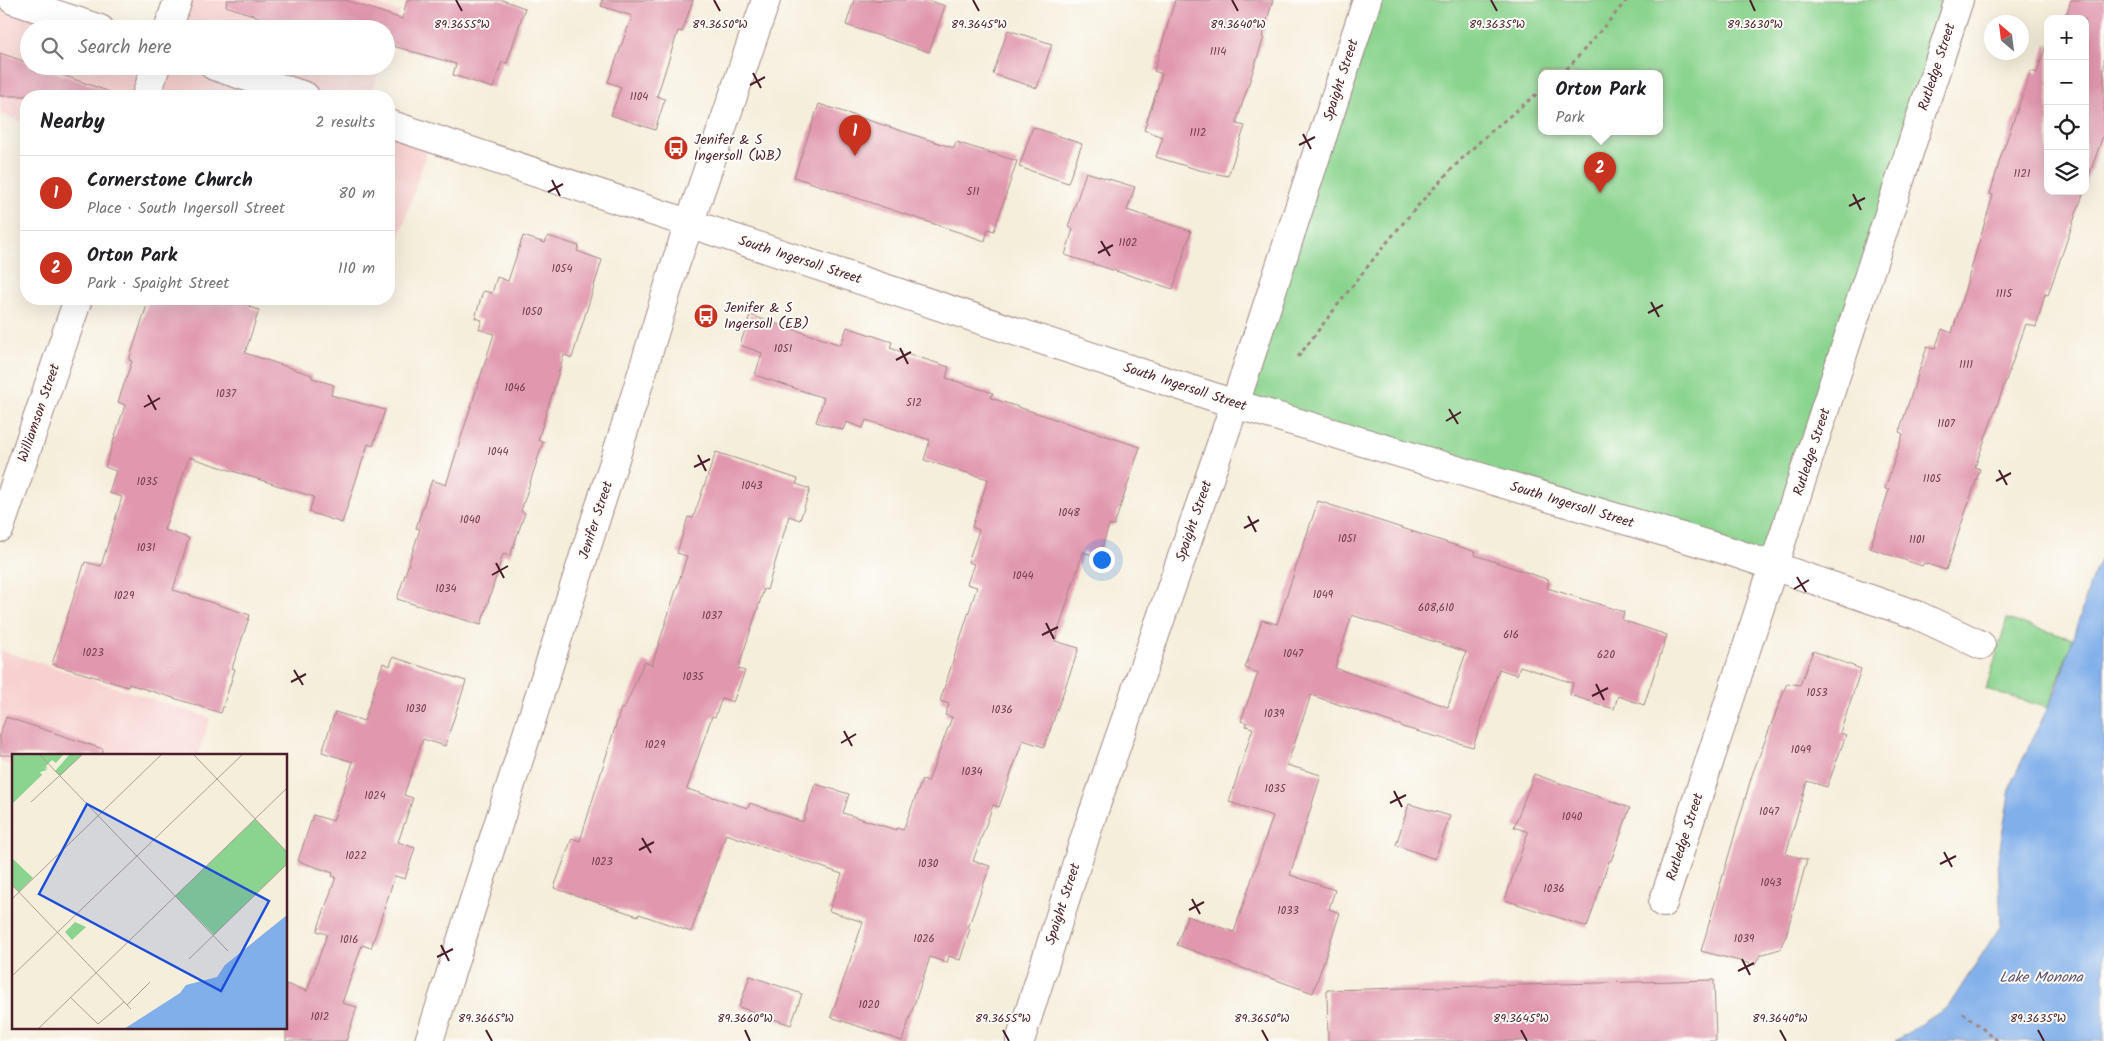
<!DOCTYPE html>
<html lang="en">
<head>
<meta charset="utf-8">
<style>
	:root { --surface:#fff; --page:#f6f6f6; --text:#202124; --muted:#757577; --line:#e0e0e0; --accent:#c8321e }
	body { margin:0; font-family:Kalam,sans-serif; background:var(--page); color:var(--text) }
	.controls { position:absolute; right:15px; top:15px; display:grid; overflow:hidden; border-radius:10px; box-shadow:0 5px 20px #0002 }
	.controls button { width:45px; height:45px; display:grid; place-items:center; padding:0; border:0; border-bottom:1px solid var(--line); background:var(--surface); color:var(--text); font:25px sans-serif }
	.compass { position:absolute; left:1984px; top:15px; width:45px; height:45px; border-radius:50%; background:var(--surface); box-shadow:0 5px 20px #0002; rotate:332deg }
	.you { position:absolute; left:1101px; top:559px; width:18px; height:18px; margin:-12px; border:4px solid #fff; border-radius:50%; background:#1a73e8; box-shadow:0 0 0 8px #1a73e833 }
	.badge { display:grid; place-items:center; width:32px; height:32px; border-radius:50%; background:var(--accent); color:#fff; font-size:16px; font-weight:700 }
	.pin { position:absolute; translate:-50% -41px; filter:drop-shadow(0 1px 2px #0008) }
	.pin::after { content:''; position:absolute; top:26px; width:18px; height:15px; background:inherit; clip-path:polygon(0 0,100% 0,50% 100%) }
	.popup { position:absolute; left:1538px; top:70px; width:125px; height:65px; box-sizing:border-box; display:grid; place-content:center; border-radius:10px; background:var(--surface); filter:drop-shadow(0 1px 4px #0005); font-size:16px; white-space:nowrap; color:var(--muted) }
	.popup b { font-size:19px; color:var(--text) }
	.popup::after { content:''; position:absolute; left:50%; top:100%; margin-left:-10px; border:10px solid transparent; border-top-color:var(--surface) }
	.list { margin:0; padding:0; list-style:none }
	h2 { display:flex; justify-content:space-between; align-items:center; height:65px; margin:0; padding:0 20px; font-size:21px }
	h2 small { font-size:16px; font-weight:400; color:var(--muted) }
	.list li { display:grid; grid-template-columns:32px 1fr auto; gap:15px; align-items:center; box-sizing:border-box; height:75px; padding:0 20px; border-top:1px solid var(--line) }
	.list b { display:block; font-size:19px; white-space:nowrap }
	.list p { margin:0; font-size:16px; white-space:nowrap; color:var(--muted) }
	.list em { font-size:16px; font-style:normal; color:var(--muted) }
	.icon { flex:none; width:28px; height:28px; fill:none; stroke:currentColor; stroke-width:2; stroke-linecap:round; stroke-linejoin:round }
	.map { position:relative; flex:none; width:2104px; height:1041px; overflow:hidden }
	.search { position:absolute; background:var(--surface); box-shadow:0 5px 20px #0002; left:20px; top:20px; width:375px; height:55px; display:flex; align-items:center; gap:12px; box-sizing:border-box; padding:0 18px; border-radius:28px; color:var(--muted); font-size:19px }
	.panel { position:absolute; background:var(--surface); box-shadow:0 5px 20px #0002; left:20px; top:90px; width:375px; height:215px; border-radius:20px }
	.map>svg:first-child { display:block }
	.built { fill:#f7d0cf }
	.green { fill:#8bd48f; stroke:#6a7a5d; fill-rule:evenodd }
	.water { fill:#80afea; stroke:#65678a }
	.building { fill:#e198af; fill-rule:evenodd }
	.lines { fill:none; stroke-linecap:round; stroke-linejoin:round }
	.street-casing { stroke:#a08683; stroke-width:30 }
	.secondary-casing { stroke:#a08683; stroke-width:30 }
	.path { stroke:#a08683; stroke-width:3; stroke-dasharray:4 4; stroke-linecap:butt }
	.street { stroke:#fff; stroke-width:28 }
	.secondary { stroke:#fff; stroke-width:28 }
	.ticks { fill:none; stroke:#4a1f2b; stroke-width:2 }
	.labels { text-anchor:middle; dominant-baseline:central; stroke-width:4; stroke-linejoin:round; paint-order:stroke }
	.number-label { font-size:11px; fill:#703d4c }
	.street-label { font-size:14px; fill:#4a1f2b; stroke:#fdfcf7 }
	.poi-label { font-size:14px; fill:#4a1f2b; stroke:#fdfcf7; text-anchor:start }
	.water-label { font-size:15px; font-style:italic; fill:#5d516e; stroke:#fdfcf7 }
	.inset-road { fill:none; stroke:#b19b95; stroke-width:1 }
	.view { fill:#1d4ed8; fill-opacity:0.15; stroke:#1d4ed8; stroke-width:2.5 }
	.inset-edge { fill:none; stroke:#4a1f2b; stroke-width:2.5 }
	.ticks-label { font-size:12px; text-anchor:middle; fill:#4a1f2b; stroke:#fdfcf7; stroke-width:4; stroke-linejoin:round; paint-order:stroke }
</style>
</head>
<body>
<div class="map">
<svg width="2104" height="1041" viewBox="0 0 2104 1041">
	<rect width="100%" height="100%" fill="#fdfcf7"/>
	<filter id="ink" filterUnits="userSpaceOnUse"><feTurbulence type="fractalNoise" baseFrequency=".02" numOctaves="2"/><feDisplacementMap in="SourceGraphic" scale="10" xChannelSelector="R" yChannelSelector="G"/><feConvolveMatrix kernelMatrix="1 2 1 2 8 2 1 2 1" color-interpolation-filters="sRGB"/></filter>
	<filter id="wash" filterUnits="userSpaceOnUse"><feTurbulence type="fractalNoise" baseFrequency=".0096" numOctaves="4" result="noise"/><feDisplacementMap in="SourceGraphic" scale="20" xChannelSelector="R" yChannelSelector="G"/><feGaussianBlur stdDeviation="1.12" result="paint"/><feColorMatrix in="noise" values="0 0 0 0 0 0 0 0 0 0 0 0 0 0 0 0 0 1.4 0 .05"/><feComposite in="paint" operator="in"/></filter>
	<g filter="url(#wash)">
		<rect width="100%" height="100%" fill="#f5eedb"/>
		<g class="built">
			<path d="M0,0L100,29H29V66H381L370,96H26V123L0,114Z"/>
			<path d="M178,0H364L400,12L386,50V29H168Z"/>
			<path d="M389,124L431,138L389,271Z"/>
			<path d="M0,650L210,718L198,755H14V766L0,762Z"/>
		</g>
		<g class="green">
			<path d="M1367,0H1959L1774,567L1235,404ZM1541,74H1659V132H1541Z"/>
			<path d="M2007,619L2073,639L2048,708L1986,689Z"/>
		</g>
		<path class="water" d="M2104,551V1041H1895L1948,1007L2001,925L1998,859L2011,783L2056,691L2092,578Z"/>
		<g id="blocks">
			<g class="building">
				<path d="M227,0H345L402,19L407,0H502L525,8L507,63L502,62L493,88L453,75L456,64L386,44V29H295L226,6Z"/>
				<path d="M602,0H693L682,32L678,31L657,96L665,99L655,130L611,115L621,87L608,82L632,16L601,6Z"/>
				<path d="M854,0H927L945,6L929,52L846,25Z"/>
				<path d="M1175,0H1273L1262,37H1264L1237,120V124L1245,126L1228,176L1199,170L1156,157L1163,137L1144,130L1162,74L1154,71Z"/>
				<path d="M2071,0H2104V133L2085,187V19H2065Z"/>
				<path d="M1008,30L1052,44L1037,88L993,74Z"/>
				<path d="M2046,45H2048V191H2084L2048,295L2045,294L2036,327L2026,324L1975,467L1980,469L1946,570L1924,563L1922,566L1870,548L1889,490L1885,489L1903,434L1899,432L1927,347L1935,349L1942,329L1952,333L1993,195L1990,194L2001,156L2031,71L2037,73Z"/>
				<path d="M0,53L29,63V66H37L110,92L109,96H0Z"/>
				<path d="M819,104L954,148L956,142L1017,161L994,231L988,229L985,241L794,177Z"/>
				<path d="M1033,127L1082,144L1068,183L1019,167Z"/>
				<path d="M1086,172L1135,187L1127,210L1191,231L1173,289L1065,255L1073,229L1068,227Z"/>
				<path d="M523,236L545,243L548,236L579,246L577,251L602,260L572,358L564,355L538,440L543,442L521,511L525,513L510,556L503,554L481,625L397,599L420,529L416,528L432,480L446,485L494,334L479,329L482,320L475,318L483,291L492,293L497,277L508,281Z"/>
				<path d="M149,299H252L249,307L259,310L245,353L312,375V378L334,385L331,395L385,410L373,446L368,444L342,523L309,512L314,497L189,457L164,530L189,538L173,590L250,615L232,668L235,669L221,713L129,684L128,687L52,664L85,562L101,566L122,497L109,493L116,471L105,467L125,405L118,402L132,361L129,360Z"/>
				<path d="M750,315L841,345L847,327L892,342L890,348L949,367L946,378L993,393L991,398L1140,447L1114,526L1109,525L1099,557L1083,552L1055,641L1079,648L1044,747L1023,740L999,807L993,805L973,861L990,866L968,928L970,929L960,960L949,956L947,963L930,957L902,1041L831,1017L863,922L829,911L842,874L726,834L691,932L639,914L638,916L554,888L572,838L580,841L621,708L624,709L644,662L652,665L687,556L677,553L688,517L693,518L716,452L798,479L796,484L810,489L800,520L789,516L767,590L764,589L738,669L745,671L733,702L722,698L715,717L712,716L687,789L748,808L750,803L803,822L815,784L849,794L843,813L896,830L897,828L903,830L922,780L928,782L952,717L945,715L949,704L940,701L977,587L967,584L974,564L968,562L979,530L972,527L988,479L924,460L930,440L866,420L863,428L846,422L843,430L816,422L824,398L755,375L762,353L740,345Z"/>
				<path d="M1318,501L1476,552L1475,555L1549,580L1547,588L1624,612L1622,620L1667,635L1644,705L1618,696L1614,709L1570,695L1573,683L1520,666L1517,675L1499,669L1473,747L1402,727V726L1311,695L1287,765L1321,775L1290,875L1335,890L1329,909L1340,913L1313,993L1177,945L1187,916L1234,932L1273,816L1229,802L1253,728L1246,726L1247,723L1241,721L1258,673L1245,668L1262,620L1277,624ZM1352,615L1466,652L1448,707L1335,668Z"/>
				<path d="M1813,651L1861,669L1840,733L1846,735L1827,787L1807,781L1786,854L1807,860L1786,935L1780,949L1760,955L1755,965L1701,951L1752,775L1787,683L1800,685Z"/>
				<path d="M393,657L466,681L445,746L423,739L404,795L413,798L398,842L415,848L405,879L395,876L371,948L362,945L342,1003L357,1007L346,1041H286V984L307,991L327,934L317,931L336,877L332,876L333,873L298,861L313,815L333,821L353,762L322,752L335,712L364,721L383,663L390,666Z"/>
				<path d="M6,717L103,749L102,755H0V734Z"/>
				<path d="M1534,774L1630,808L1611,861H1609L1587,927L1505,900L1528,832L1514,827Z"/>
				<path d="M1409,804L1450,816L1435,859L1396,845Z"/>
				<path d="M750,976L802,994L791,1025L739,1007Z"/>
				<path d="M1714,980L1716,1041H1328L1327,990Z"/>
			</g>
		</g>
	</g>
	<g filter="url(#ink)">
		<use href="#blocks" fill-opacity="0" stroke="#a08683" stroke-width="1"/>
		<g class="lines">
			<defs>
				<g id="street">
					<path d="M13,0L100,29"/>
					<path d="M214,66L305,96"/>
					<path d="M389,124L1235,404L1732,552L1917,615L1981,645"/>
					<path d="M1663,903L1959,0"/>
					<path d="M429,1041L635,396L674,268L766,0"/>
					<path d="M1020,1041L1089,825L1235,404L1367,0"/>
				</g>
				<g id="secondary">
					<path d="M168,29L178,0"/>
					<path d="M146,96L156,66"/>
					<path d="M0,528L78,299"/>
				</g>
			</defs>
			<use href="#street" class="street-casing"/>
			<use href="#secondary" class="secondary-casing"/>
			<g class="path">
				<path d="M1560,74L1570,66L1627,0"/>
				<path d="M1298,357C1353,285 1408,210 1474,147C1495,127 1519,109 1541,90"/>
				<path d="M1963,1013L1998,1041"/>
			</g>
			<use href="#street" class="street"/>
			<use href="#secondary" class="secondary"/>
		</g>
	</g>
	<path class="ticks" d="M456,0L462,11M714,0L720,11M973,0L979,11M1232,0L1238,11M1491,0L1497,11M1750,0L1755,11M753,73L761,88M750,85L765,77M1303,134L1311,149M1299,145L1315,137M552,180L560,196M548,192L563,184M1853,194L1861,210M1849,206L1865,198M1101,241L1110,256M1098,253L1113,245M1651,302L1659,317M1648,313L1663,305M900,348L908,364M896,360L911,352M148,395L156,410M144,407L160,398M1449,409L1458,424M1446,421L1461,412M698,455L706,471M694,467L710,459M1999,470L2007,485M1996,481L2011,473M1248,516L1256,532M1244,528L1259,520M496,563L504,578M492,575L508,566M1797,577L1806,592M1794,589L1809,580M1046,623L1054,639M1042,635L1058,627M294,670L303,685M291,682L306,674M1596,684L1604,700M1592,696L1608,688M844,731L852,746M841,743L856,734M1394,791L1402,807M1390,803L1406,795M642,838L651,853M639,850L654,842M1944,852L1952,867M1940,864L1956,856M1192,899L1200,914M1189,910L1204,902M441,945L449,961M437,957L453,949M1742,959L1750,975M1738,971L1754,963M486,1030L492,1041M745,1030L750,1041M1003,1030L1009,1041M1262,1030L1268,1041M1521,1030L1527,1041M1780,1030L1786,1041M2038,1030L2044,1041"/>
	<defs>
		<symbol id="bus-disc" viewBox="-11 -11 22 22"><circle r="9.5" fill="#c8321e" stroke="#fdfcf7"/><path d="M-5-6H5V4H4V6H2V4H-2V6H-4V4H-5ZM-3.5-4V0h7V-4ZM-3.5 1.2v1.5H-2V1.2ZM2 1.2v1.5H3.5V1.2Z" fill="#fff"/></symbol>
	</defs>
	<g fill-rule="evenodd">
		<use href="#bus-disc" x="662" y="134" width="28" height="28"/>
		<use href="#bus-disc" x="692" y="302" width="28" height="28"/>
	</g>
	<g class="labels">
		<g class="number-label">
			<text x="1218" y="52">1114</text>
			<text x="639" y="97">1104</text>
			<text x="1198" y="133">1112</text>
			<text x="2022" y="174">1121</text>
			<text x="973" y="192">511</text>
			<text x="1128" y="243">1102</text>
			<text x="562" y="269">1054</text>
			<text x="2004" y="294">1115</text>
			<text x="532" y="312">1050</text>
			<text x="783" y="349">1051</text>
			<text x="1966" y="365">1111</text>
			<text x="515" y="388">1046</text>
			<text x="226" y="394">1037</text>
			<text x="914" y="403">512</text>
			<text x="1946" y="424">1107</text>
			<text x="498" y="452">1044</text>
			<text x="1932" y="479">1105</text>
			<text x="147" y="482">1035</text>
			<text x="752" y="486">1043</text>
			<text x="1069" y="513">1048</text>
			<text x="470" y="520">1040</text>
			<text x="1347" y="539">1051</text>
			<text x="1917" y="540">1101</text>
			<text x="146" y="548">1031</text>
			<text x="1023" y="576">1044</text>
			<text x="446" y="589">1034</text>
			<text x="1323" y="595">1049</text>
			<text x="124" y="596">1029</text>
			<text x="1436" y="608">608,610</text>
			<text x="712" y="616">1037</text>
			<text x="1511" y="635">616</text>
			<text x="93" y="653">1023</text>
			<text x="1293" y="654">1047</text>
			<text x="1606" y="655">620</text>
			<text x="693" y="677">1035</text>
			<text x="1817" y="693">1053</text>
			<text x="416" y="709">1030</text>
			<text x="1002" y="710">1036</text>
			<text x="1274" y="714">1039</text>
			<text x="655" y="745">1029</text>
			<text x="1801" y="750">1049</text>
			<text x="972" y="772">1034</text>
			<text x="1275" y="789">1035</text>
			<text x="375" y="796">1024</text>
			<text x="1769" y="812">1047</text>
			<text x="1572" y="817">1040</text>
			<text x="356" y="856">1022</text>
			<text x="602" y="862">1023</text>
			<text x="928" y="864">1030</text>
			<text x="1771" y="883">1043</text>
			<text x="1554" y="889">1036</text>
			<text x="1288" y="911">1033</text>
			<text x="924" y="939">1026</text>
			<text x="1744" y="939">1039</text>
			<text x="349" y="940">1016</text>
			<text x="869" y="1005">1020</text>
			<text x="320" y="1017">1012</text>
		</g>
		<g class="street-label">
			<text transform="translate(1937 67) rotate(-72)">Rutledge Street</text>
			<text transform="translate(1341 80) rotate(-72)">Spaight Street</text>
			<text transform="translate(800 260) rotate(18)">South Ingersoll Street</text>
			<text transform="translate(1185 387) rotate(18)">South Ingersoll Street</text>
			<text transform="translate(39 413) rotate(-71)">Williamson Street</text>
			<text transform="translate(1812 452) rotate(-72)">Rutledge Street</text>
			<text transform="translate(1572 505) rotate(17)">South Ingersoll Street</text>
			<text transform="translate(596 520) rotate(-72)">Jenifer Street</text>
			<text transform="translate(1194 521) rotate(-71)">Spaight Street</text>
			<text transform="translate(1685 837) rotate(-72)">Rutledge Street</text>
			<text transform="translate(1063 904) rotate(-72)">Spaight Street</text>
		</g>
		<g class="poi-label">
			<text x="694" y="140">Jenifer &amp; S<tspan x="694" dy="16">Ingersoll (WB)</tspan></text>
			<text x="724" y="308">Jenifer &amp; S<tspan x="724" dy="16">Ingersoll (EB)</tspan></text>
		</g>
		<g class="water-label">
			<text x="2041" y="978">Lake Monona</text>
		</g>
	</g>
	<g transform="translate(12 754)">
		<rect width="275" height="275" fill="#f5eedb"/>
		<path d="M0,0H52L44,9L40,6L34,12L36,15L32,13L35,16L28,18L30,21L0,50ZM58,0H71L48,22L43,17ZM243,65L275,98V110L202,181L163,142ZM0,104L21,124L7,138L0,131ZM63,168L74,173L60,186L53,178Z" fill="#8bd48f"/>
		<path d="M275,161V275H112L168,239L174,231L205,223L213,211Z" fill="#80afea"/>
		<path class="inset-road" d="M27,0L216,197M181,0L275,98M19,48L71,0M0,131L119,255M0,145L150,0M177,205L275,110M0,222L231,0M58,243L86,270L112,248M115,251L138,228M26,275L275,34"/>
		<path class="view" d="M75,50L257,147L209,237L27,140Z"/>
		<rect width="275" height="275" class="inset-edge"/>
	</g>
	<g class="ticks-label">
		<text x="462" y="28">89.3655°W</text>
		<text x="720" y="28">89.3650°W</text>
		<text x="979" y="28">89.3645°W</text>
		<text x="1238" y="28">89.3640°W</text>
		<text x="1497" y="28">89.3635°W</text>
		<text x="1755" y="28">89.3630°W</text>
		<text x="486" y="1022">89.3665°W</text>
		<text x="745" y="1022">89.3660°W</text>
		<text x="1003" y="1022">89.3655°W</text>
		<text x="1262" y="1022">89.3650°W</text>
		<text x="1521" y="1022">89.3645°W</text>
		<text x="1780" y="1022">89.3640°W</text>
		<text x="2038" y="1022">89.3635°W</text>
	</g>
</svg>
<div class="controls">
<button>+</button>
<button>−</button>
<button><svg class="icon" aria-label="locate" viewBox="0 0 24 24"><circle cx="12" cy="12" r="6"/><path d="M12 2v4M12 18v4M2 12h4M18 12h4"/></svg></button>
<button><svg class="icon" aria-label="layers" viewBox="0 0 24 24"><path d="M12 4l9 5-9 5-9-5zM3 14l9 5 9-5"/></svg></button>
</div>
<svg class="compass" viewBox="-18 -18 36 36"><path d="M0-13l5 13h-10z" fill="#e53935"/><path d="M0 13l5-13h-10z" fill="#757577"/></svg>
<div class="you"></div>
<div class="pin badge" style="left:855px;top:156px">1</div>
<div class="pin badge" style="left:1600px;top:193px">2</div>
<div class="popup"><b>Orton Park</b>Park</div>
<div class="search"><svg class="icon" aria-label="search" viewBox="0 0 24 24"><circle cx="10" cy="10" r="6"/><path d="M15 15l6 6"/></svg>Search here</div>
<section class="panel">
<h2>Nearby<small>2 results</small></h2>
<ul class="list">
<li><span class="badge">1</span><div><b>Cornerstone Church</b><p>Place · South Ingersoll Street</p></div><em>80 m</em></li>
<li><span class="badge">2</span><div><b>Orton Park</b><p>Park · Spaight Street</p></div><em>110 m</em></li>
</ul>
</section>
</div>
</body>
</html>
